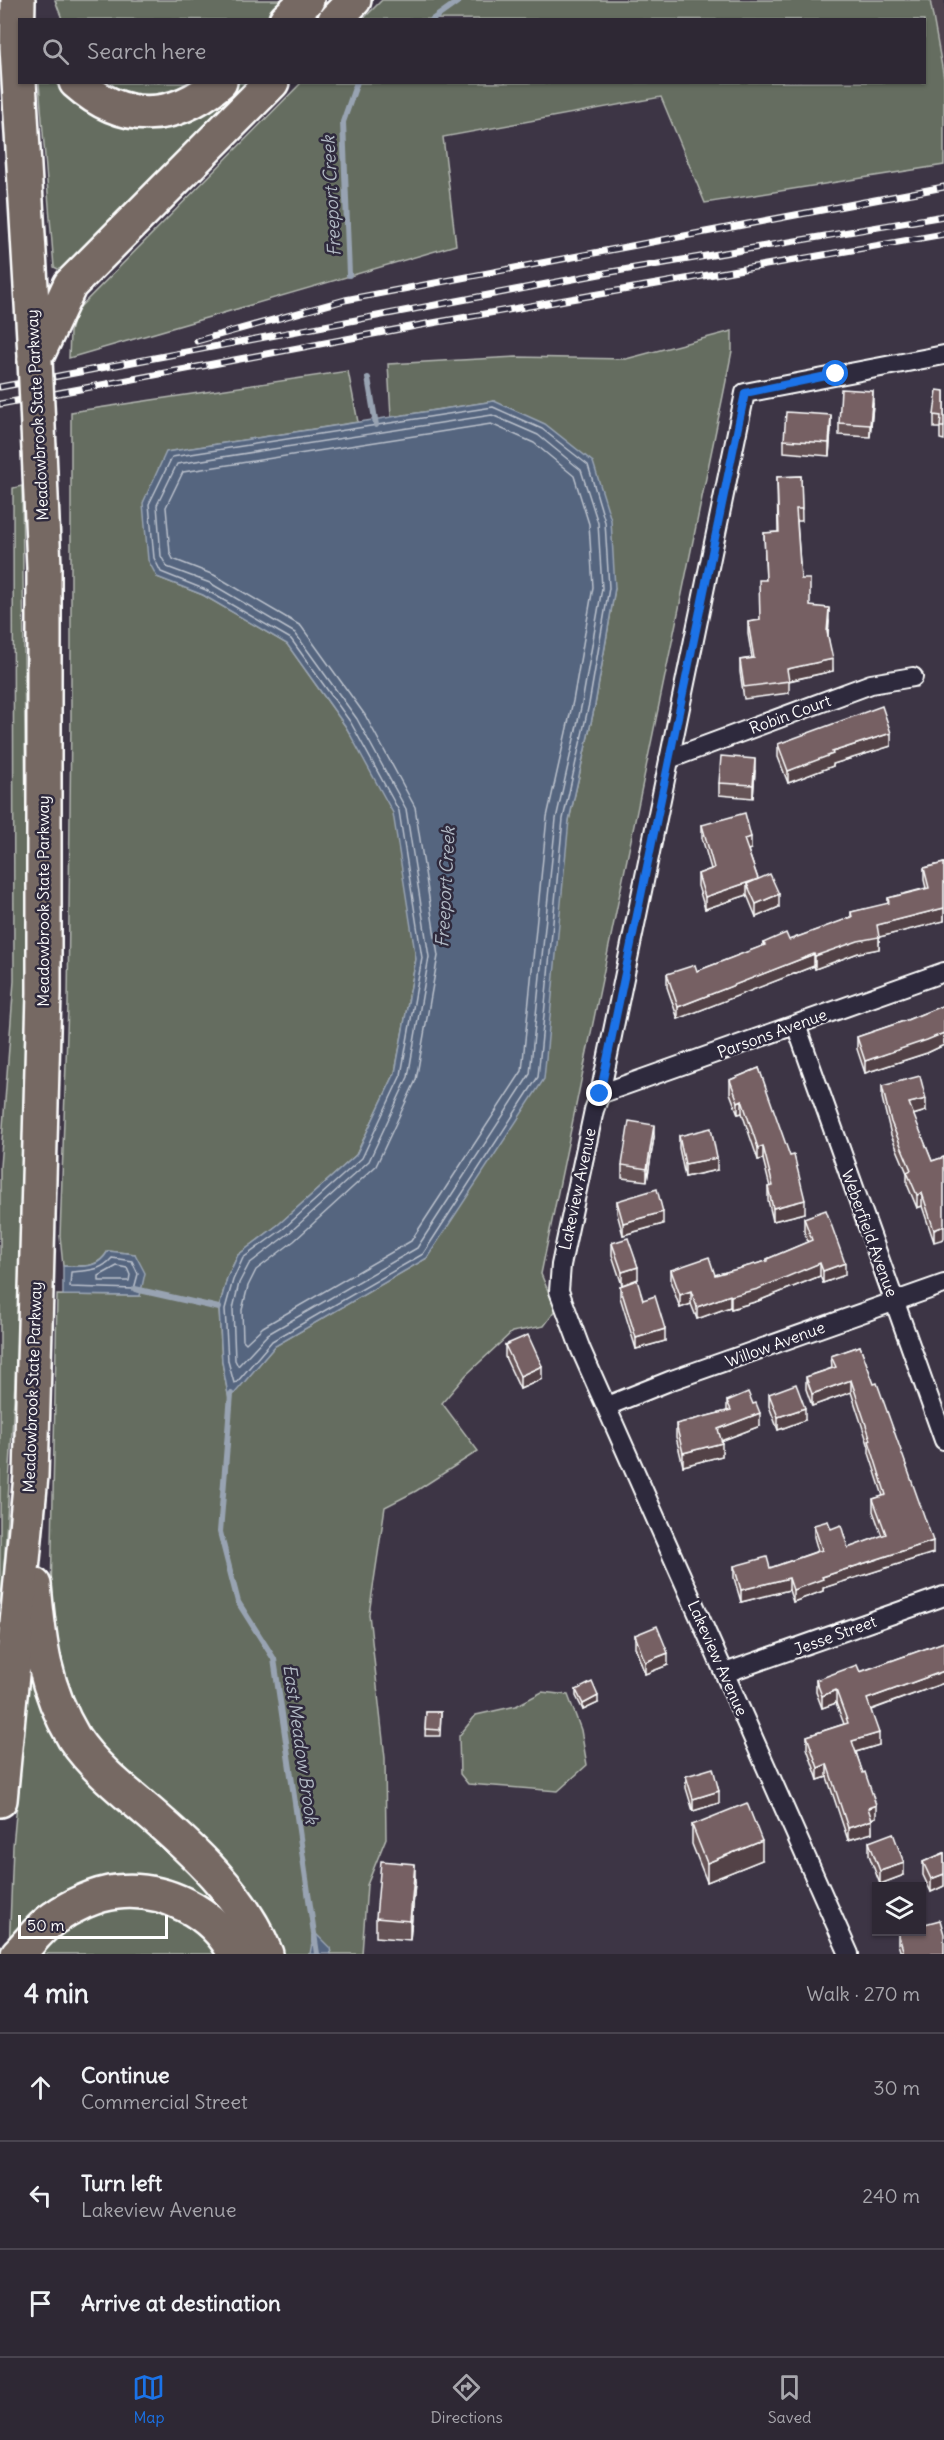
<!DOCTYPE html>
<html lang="en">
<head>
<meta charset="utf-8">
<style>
	:root { --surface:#2e2834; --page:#3a3440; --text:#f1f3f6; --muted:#a7a6ac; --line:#49444f; --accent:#1a73e8 }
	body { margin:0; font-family:Delius,sans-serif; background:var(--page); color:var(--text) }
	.controls { position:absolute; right:18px; bottom:18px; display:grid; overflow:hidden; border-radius:0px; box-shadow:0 2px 4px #0004 }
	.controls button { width:54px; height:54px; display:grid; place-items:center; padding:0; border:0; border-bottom:2px solid var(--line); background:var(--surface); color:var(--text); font:30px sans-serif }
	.scale { position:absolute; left:18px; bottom:15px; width:150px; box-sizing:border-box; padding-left:6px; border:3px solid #fff; border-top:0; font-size:16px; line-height:21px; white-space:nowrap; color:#fff; -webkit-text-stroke:4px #2f2a3d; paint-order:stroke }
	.stop { position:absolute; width:18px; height:18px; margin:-14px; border:4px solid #1a73e8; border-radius:50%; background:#fff }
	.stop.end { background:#1a73e8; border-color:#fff; box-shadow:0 2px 6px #0008 }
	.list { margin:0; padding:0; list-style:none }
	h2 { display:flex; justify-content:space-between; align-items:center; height:78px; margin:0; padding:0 24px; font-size:26px }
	h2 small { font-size:20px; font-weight:400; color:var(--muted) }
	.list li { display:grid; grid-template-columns:39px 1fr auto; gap:18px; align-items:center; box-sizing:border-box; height:108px; padding:0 24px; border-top:2px solid var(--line) }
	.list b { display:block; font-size:22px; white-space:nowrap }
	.list p { margin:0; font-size:20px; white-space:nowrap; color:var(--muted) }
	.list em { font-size:20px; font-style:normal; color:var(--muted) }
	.icon { flex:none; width:33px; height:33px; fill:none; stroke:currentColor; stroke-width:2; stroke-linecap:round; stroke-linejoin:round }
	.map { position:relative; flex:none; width:944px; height:1954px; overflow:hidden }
	.search { position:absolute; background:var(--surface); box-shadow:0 2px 4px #0004; left:18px; right:18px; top:18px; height:66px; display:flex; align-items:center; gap:15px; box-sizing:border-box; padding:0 21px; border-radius:0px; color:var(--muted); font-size:22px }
	.sheet { height:402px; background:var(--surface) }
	nav { display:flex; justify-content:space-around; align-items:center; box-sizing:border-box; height:84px; border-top:2px solid var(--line); background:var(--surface); font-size:16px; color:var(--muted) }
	nav a { display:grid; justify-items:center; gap:3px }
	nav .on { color:var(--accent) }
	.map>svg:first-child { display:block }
	.built { fill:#4e424e }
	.green { fill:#656d60; stroke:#b2b6b0; stroke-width:1.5 }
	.water { fill:#54657f; stroke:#98a3b2; stroke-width:1.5 }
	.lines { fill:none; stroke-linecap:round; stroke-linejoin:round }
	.shore { stroke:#bbc1cc; stroke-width:1.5 }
	.stream { stroke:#98a3b2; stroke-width:6 }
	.minor-casing { stroke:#fff; stroke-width:22 }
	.motorway-casing { stroke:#fff; stroke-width:38 }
	.minor { stroke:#2f2a3d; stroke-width:18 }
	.motorway { stroke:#766964; stroke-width:33 }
	.rail-casing { stroke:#fff; stroke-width:7 }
	.rail { stroke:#2f2a3d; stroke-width:4.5; stroke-dasharray:14; stroke-linecap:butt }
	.motorway-bridge-casing { stroke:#fff; stroke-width:38; stroke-linecap:butt }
	.motorway-bridge { stroke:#766964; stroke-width:33 }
	.wall { fill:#655356; stroke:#fff; stroke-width:1.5 }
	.shaded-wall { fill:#534346; stroke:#fff; stroke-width:1.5 }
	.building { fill:#766064; stroke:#fff; stroke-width:1.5 }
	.route { stroke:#1a73e8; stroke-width:8 }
	.labels { text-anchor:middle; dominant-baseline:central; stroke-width:5; stroke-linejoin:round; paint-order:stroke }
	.street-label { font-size:16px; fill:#fff; stroke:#2f2a3d }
	.water-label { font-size:18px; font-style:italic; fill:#b2bac5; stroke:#2f2a3d }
</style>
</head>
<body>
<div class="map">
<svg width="944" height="1954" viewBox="0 0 944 1954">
	<rect width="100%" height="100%" fill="#3d3545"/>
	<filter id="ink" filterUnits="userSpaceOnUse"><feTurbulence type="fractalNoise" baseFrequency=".0167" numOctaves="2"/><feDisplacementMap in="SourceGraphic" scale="12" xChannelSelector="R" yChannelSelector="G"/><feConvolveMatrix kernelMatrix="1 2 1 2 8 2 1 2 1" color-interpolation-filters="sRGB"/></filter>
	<g filter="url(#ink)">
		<path class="built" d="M930,0H944V78Z"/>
		<g class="green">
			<path d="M55,0H294L274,20L62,19Z"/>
			<path d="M382,0H930L944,78V165L705,203L661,97L443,137L456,245L69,358L70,332L75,312L301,83L924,82V20L363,19Z"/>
			<path d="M39,83H62L68,92L213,106L238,83H260L64,272L54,267Z"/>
			<path d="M92,83H205L156,106Z"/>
			<path d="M732,331V351L723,396L541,1274L556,1310L544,1326L512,1332L466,1375L442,1403L478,1451L416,1491L385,1507L369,1614L385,1758L386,1838L367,1885L362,1954H331L330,1949L320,1954H277L96,1752L62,1683L51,1597L57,1295L140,1296L135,1254L108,1251C97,1270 82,1266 63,1266L60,1236L68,1005L71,717V412L348,371L358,422L167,452L157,577L203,595L287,644L346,727L397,813L416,959L395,1073L356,1155L279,1224L238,1255L227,1278L219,1308L222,1362L229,1399L275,1346L427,1258L568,825L595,705L615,588L494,401L391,417L388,364L516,357L626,359Z"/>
			<path d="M22,486L28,998L19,1314L0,1637V1167L14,981L13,488Z"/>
			<path d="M32,1647L53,1728L186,1857L256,1954L145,1883L9,1953L13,1846Z"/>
			<path d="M542,1692L568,1695L581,1730L587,1765L558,1791L468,1784L460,1774L459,1736L476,1715L516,1706Z"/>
			<path d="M102,1905H158L199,1926L225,1954H36L50,1935Z"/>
		</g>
		<g class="water">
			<path d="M494,401L545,424L593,462L611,520L615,588L595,705L569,820L544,1079L427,1258L275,1346L229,1400L222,1362L219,1308L227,1278L238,1255L279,1224L356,1155L395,1073L416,959L393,813L346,727L287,644L203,595L157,577L148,560L143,503L166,452Z"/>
			<path d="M108,1251L135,1254L145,1273L140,1296L63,1295V1266C82,1266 97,1270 108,1251Z"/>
			<path d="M314,1932L330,1948L331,1954H310Z"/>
		</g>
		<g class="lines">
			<g class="shore">
				<path d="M493,407L542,429L588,465L605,522L609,588L589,704L563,819L538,1077L423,1254L272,1341L237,1382L234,1383L228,1361L225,1309L233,1280L243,1258L283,1229L362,1158L401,1075L422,958L399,811L351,723L291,639L206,590L161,572L154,558L149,504L172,457Z"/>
				<path d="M492,415L538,435L581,470L598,523L602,588L582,703L556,819L530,1074L417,1248L268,1334L238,1366L235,1360L233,1309L239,1283L249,1264L288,1234L369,1161L408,1077L429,957L406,809L357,719L295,633L210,583L167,567L161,556L157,505L177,464Z"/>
				<path d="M491,424L534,443L574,476L589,524L593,587L573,701L547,817L522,1071L411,1241L263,1327L246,1343L243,1340L242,1310L248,1286L256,1270L294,1241L376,1166L416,1080L438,956L415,807L365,715L301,626L214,575L173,559L170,553L166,507L183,472Z"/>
				<path d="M112,1258L132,1261L138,1274L134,1289L70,1287L71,1272C88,1270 100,1272 112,1258Z"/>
				<path d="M117,1266L127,1268L130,1275L129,1281H99V1276Z"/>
			</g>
			<g class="stream">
				<path d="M432,20L460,0"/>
				<path d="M349,275L343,122L357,82"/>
				<path d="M368,378L376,425"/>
				<path d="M135,1289L219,1308"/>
				<path d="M231,1394L220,1532L238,1602L274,1659L317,1954"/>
			</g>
			<defs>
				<g id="minor">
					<path d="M669,759L871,684L913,677"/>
					<path d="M796,1025L944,1440"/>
					<path d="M600,1094L944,972"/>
					<path d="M607,1406L672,1380L944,1284"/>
					<path d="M725,1673L944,1596"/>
					<path d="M849,1954L581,1350L559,1291L561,1265L594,1110L600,1094L745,393L944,355"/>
				</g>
				<g id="motorway">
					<path d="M18,0L17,47L35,355"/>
					<path d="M286,20L307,0"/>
					<path d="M335,20L354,0"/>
					<path d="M76,82C123,124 173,122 220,82"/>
					<path d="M35,360L70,285L272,82"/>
					<path d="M34,1585C39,1642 44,1688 74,1738C92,1765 120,1788 145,1809C193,1850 242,1894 266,1954"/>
					<path d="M0,1800L31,1476L44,993V567L39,449"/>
					<path d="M18,1954C29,1943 40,1927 54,1918C71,1906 96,1894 117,1892C163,1887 214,1911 235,1954"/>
				</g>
			</defs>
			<use href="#minor" class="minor-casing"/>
			<use href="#motorway" class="motorway-casing"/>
			<use href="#minor" class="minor"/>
			<use href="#motorway" class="motorway"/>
			<defs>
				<g id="rail">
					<path d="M197,341L345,300L944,187"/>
					<path d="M0,387L605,273L944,216"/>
					<path d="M0,404L421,325L944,234"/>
				</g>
			</defs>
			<use href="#rail" class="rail-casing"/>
			<use href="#rail" class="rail"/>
			<defs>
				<path id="motorway-bridge" d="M35,360L39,449"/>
			</defs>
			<use href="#motorway-bridge" class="motorway-bridge-casing"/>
			<use href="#motorway-bridge" class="motorway-bridge"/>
		</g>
		<g class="wall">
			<path d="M944,391V440L940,439V428H934V415Z"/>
			<path d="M873,404L870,437L839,435V423Z"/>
			<path d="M831,428L829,456L784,452V440Z"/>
			<path d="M801,476L802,521H797L801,579L810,606L829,621L828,636L833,671L789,681V693L744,699L740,672V660L752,658L748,634V622L760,620L766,580L764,533L778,532L777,477Z"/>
			<path d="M778,744L891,746L833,764V766L788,783L778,757Z"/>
			<path d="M755,771L753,798L719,795V783Z"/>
			<path d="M702,825L751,849L748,850L758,879L779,907L756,917L747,895L705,909L698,886V874L711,869L702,838Z"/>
			<path d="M944,863V921L879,937V949L858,953L815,969L814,966L678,1019L667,987V974L697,971L763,946V943L789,940L851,918V912L888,904V898L926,888L924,880V868Z"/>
			<path d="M944,1005V1045L927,1053L865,1073L857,1049V1037L907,1020Z"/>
			<path d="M759,1068L805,1213L773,1221L768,1200V1187H770L763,1159L758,1160L742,1113L738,1114L730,1093V1080Z"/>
			<path d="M882,1086L926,1111L913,1115L932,1161L944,1157L934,1242L922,1206L917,1208L907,1184V1173L891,1135L882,1098Z"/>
			<path d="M679,1136L717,1170L685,1177L679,1148Z"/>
			<path d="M654,1137L647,1181L622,1178V1165Z"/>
			<path d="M617,1201L663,1224L623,1235L617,1213Z"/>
			<path d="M804,1218L845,1275L823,1283L820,1276L758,1301L731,1309L730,1307L697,1319L691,1304L680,1308L671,1283V1270L715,1275L767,1261V1259L808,1242L804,1231Z"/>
			<path d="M612,1243L638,1279L622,1285L612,1255Z"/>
			<path d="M620,1286L643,1300L665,1341L636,1349L620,1297Z"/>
			<path d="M505,1345L542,1379L520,1389L505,1357Z"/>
			<path d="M860,1346L933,1553L823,1588V1591L793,1602L789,1590L741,1602L734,1578V1566L770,1568L818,1551L814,1537V1525L831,1529L848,1548L882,1536L873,1511V1499L883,1496L869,1453V1447L851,1392L812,1406L806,1389V1377L832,1368L831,1356Z"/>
			<path d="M769,1394L805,1420L778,1430L769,1406Z"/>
			<path d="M727,1401L760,1426L721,1441L722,1456L683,1466L676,1437V1424L727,1411Z"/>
			<path d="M635,1635L668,1665L645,1674L635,1647Z"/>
			<path d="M944,1642V1683L871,1710L879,1745L856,1752L876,1817L871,1819L872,1833L848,1840L827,1777L818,1780L807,1748V1736L844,1724L836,1703L822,1708L816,1692V1680L860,1672Z"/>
			<path d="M576,1690L598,1703L583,1710L576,1696Z"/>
			<path d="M426,1712H441L440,1736H425Z"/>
			<path d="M686,1776L719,1803L693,1811L686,1788Z"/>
			<path d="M692,1825L762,1860L707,1882L692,1844Z"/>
			<path d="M869,1842L904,1875L880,1884L869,1855Z"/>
			<path d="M944,1853V1886L931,1892L923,1875V1862Z"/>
			<path d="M415,1883L410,1940L376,1937V1918Z"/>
			<path d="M898,1932L944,1954H901L898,1944Z"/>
		</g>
		<g class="shaded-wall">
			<path d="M873,391V404L870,437V425Z"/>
			<path d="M831,415V428L829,456V443Z"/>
			<path d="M829,608V621L827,645V632Z"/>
			<path d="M833,659V671L787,681V669Z"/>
			<path d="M891,733V746L833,764V766L788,783V771L832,752Z"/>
			<path d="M755,759V771L753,798V785Z"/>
			<path d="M751,837V849L744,851V839Z"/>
			<path d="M758,879L747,884V895L705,909V897Z"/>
			<path d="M779,894V907L756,917V904Z"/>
			<path d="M944,908V921L879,937V949L858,953L815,969V956L877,925Z"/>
			<path d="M814,954V966L678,1019V1007Z"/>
			<path d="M944,1033V1045L927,1053L865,1073V1061Z"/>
			<path d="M926,1099V1111L909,1116V1103Z"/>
			<path d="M742,1100V1113L738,1114V1102Z"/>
			<path d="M654,1125V1137L647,1181V1169Z"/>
			<path d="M763,1146V1159L758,1160V1148Z"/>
			<path d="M717,1158V1170L685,1177V1164Z"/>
			<path d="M922,1193V1206L917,1208V1195Z"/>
			<path d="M805,1200V1213L773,1221V1208Z"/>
			<path d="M663,1212V1224L623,1235V1223Z"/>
			<path d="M944,1226V1239L934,1242V1230Z"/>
			<path d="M820,1263V1276L758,1301L731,1309V1296Z"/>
			<path d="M845,1263V1275L823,1283V1271Z"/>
			<path d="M638,1267V1279L622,1285V1272Z"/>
			<path d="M691,1291V1304L680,1308V1295Z"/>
			<path d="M730,1295V1307L697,1319V1307Z"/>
			<path d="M665,1329V1341L636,1349V1338Z"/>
			<path d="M542,1366V1379L520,1389V1376Z"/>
			<path d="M851,1380V1392L812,1406V1394Z"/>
			<path d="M805,1408V1420L778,1430V1417Z"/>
			<path d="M760,1413V1426L718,1442V1429Z"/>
			<path d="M722,1443V1456L683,1466V1453Z"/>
			<path d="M933,1541V1553L823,1588V1591L793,1602V1590L822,1577Z"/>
			<path d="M789,1578V1590L741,1602V1590Z"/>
			<path d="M668,1653V1665L645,1674V1662Z"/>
			<path d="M944,1671V1683L867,1711V1699Z"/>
			<path d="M836,1690V1703L822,1708V1696Z"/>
			<path d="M598,1696V1703L583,1710V1704Z"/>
			<path d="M879,1733V1745L852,1753V1741Z"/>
			<path d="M827,1764V1777L818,1780V1768Z"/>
			<path d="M719,1791V1803L693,1811V1799Z"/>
			<path d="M876,1805V1817L868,1820V1808Z"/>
			<path d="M872,1820V1833L848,1840V1828Z"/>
			<path d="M762,1841V1860L707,1882V1863Z"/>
			<path d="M904,1863V1875L880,1884V1871Z"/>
			<path d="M415,1864V1883L410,1940V1921Z"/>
			<path d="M944,1874V1886L931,1892V1879Z"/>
		</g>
		<g class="building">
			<path d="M841,389L873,391L870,425L839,423Z"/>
			<path d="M937,390L944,391V427H940L941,416L934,415Z"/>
			<path d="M786,412L831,415L829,443L784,440Z"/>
			<path d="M801,476L802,509H796L801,579H810V606L829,608L827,632L833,659L787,669L789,681L744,687L740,660L754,658L748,622L760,620L759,580H766L764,533L779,532L777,477Z"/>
			<path d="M882,706L891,733L832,752L833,754L788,771L778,744Z"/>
			<path d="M721,756L755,759L753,785L719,783Z"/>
			<path d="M745,813L751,837L744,839L758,879L705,897L698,874L714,868L702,825Z"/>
			<path d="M944,863V908L877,925L879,937L858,941L815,956L814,954L678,1007L667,974L695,965L697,971L765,945L763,943L786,933L789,940L852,917L851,912L889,903L888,898L929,888L924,868Z"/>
			<path d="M770,874L779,894L756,904L747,884Z"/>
			<path d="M944,1005V1033L927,1040L865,1061L857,1037L907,1020Z"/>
			<path d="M759,1068L790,1156L794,1155L805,1200L773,1208L768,1187L773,1186L763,1146L758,1148L742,1100L738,1102L730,1080Z"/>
			<path d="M920,1076L926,1099L909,1103L932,1161L944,1157V1226L934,1230L922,1193L917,1195L907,1172L911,1170L891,1122L882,1086Z"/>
			<path d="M629,1121L654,1125L647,1169L622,1165Z"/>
			<path d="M711,1128L717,1158L685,1164L679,1136Z"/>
			<path d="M657,1189L663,1212L623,1223L617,1201Z"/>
			<path d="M826,1210L845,1263L823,1271L820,1263L758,1289L731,1296L730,1295L697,1307L691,1291L680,1295L671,1270L709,1257L715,1275L767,1261V1259L812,1240L804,1218Z"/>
			<path d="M628,1238L638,1267L622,1272L612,1243Z"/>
			<path d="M637,1280L643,1300L655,1296L665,1329L636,1338L620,1286Z"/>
			<path d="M528,1335L542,1366L520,1376L505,1345Z"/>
			<path d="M860,1346L874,1384L877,1383L933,1541L822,1577L823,1579L793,1590L789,1578L741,1590L734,1566L767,1557L770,1568L822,1550L814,1525L828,1521L831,1529L841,1525L848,1548L886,1534L873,1499L886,1495L869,1441L871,1440L851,1380L812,1394L806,1377L836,1367L831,1356Z"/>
			<path d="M796,1384L805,1408L778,1417L769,1394Z"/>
			<path d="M748,1392L753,1404L756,1403L760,1413L718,1429L722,1443L683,1453L676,1424L731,1410L727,1401Z"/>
			<path d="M657,1626L668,1653L645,1662L635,1635Z"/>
			<path d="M944,1642V1671L867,1699L879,1733L852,1741L863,1773L865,1772L876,1805L868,1808L872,1820L848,1828L827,1764L818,1768L807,1736L848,1723L836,1690L822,1696L816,1680L857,1665L860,1672Z"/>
			<path d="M592,1682L598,1696L583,1704L576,1690Z"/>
			<path d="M426,1712H441L440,1730L425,1729Z"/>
			<path d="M713,1768L719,1791L693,1799L686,1776Z"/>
			<path d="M747,1803L762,1841L707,1863L692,1825Z"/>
			<path d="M893,1833L904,1863L880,1871L869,1842Z"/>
			<path d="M944,1853V1874L931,1879L923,1862Z"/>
			<path d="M381,1861L415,1864L410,1921L376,1918Z"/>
			<path d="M940,1920L944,1934V1954H904L898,1932H921V1925Z"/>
		</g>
	</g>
	<g class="lines" filter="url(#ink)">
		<path class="route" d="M600,1094L745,393L836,374"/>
	</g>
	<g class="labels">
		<g class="street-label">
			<text transform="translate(37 415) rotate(-93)">Meadowbrook State Parkway</text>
			<text transform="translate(790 714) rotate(-20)">Robin Court</text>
			<text transform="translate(43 901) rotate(-90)">Meadowbrook State Parkway</text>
			<text transform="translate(772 1033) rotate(-20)">Parsons Avenue</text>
			<text transform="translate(577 1189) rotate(-78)">Lakeview Avenue</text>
			<text transform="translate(870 1233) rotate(70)">Weberfield Avenue</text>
			<text transform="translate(775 1344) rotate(-20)">Willow Avenue</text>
			<text transform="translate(32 1387) rotate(-88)">Meadowbrook State Parkway</text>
			<text transform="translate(835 1635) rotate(-20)">Jesse Street</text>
			<text transform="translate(718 1658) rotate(66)">Lakeview Avenue</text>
		</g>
		<g class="water-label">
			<text transform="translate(331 196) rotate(-93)">Freeport Creek</text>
			<text transform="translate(445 887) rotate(-87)">Freeport Creek</text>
			<text transform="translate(301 1744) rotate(82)">East Meadow Brook</text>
		</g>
	</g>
</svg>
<div class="controls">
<button><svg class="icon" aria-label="layers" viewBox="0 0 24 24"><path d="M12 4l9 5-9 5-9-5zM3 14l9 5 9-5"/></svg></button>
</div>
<div class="scale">50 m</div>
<div class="stop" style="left:836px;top:374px"></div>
<div class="stop end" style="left:600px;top:1094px"></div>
<div class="search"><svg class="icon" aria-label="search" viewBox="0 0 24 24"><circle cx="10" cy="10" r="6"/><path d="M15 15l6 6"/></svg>Search here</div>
</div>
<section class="sheet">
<h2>4 min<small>Walk · 270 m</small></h2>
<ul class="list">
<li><svg class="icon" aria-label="ahead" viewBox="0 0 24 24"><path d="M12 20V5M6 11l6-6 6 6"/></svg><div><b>Continue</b><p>Commercial Street</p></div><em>30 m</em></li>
<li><svg class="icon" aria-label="left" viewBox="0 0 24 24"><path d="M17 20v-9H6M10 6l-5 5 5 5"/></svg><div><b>Turn left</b><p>Lakeview Avenue</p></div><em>240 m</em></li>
<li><svg class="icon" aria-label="arrive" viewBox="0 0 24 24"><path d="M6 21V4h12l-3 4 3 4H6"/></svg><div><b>Arrive at destination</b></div></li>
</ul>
</section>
<nav>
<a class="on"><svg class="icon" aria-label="map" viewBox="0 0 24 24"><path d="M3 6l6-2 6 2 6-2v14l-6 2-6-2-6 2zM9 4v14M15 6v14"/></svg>Map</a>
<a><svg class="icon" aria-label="directions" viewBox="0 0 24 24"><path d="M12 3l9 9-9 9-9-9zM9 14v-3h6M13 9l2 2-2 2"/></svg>Directions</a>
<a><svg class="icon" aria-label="saved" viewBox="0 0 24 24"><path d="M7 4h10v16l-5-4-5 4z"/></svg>Saved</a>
</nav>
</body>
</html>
